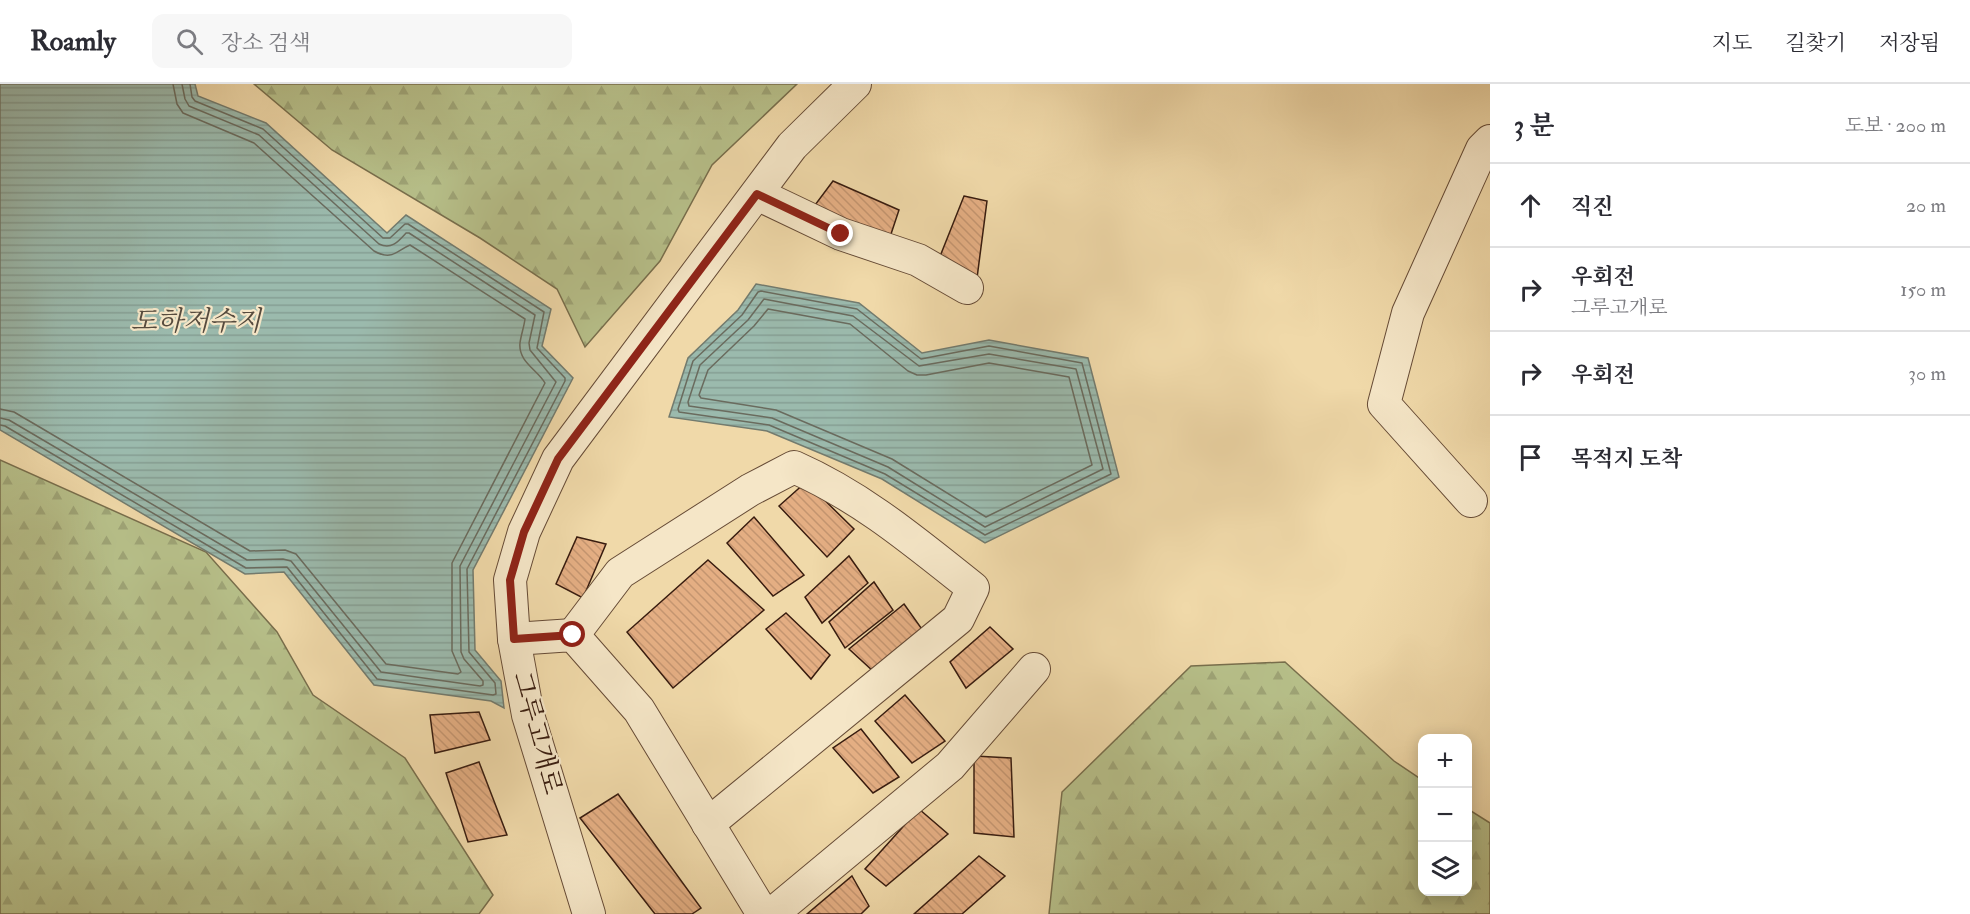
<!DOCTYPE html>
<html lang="ko">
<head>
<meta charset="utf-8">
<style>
	:root { --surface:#fff; --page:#f7f7f7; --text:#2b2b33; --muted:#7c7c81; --line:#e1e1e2 }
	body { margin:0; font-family:"IM FELL Double Pica","Noto Serif KR",serif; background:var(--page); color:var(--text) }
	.controls { position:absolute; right:18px; bottom:18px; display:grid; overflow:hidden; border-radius:12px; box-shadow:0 3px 15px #0003 }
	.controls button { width:54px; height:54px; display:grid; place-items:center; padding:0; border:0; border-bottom:2px solid var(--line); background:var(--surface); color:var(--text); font:30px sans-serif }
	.stop { position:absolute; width:18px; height:18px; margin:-14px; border:4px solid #8f2418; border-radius:50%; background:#fff }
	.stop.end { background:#8f2418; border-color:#fff; box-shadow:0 2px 6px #0008 }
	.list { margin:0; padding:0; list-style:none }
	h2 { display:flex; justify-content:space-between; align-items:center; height:78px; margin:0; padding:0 24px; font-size:26px }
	h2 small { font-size:20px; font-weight:400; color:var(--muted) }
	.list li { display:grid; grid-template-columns:39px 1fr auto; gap:18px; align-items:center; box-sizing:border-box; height:84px; padding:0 24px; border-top:2px solid var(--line) }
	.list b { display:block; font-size:22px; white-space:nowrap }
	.list p { margin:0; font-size:20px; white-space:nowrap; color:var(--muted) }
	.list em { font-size:20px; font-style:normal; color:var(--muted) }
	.icon { flex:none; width:33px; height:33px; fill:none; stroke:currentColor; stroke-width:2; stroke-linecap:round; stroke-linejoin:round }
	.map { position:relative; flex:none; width:1490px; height:830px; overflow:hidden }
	header { display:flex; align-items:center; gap:36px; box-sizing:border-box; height:84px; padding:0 30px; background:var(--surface); border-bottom:2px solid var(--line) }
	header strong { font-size:28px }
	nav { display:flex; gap:33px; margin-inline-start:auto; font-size:21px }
	.search { width:420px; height:54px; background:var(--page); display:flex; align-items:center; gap:15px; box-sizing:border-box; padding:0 21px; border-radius:12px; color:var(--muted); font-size:22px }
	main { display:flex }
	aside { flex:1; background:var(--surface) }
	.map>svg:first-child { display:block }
	.forest { fill:url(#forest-firs); stroke:#786e4c; stroke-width:1.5 }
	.water { fill:url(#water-rules); stroke:#737b6e; stroke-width:1.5 }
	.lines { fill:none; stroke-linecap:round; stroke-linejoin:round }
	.shore { stroke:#6a6b5e; stroke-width:1.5 }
	.building { fill:url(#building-back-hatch); stroke:#381c0f; stroke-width:1.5 }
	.minor-casing { stroke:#664b36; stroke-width:34 }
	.minor { stroke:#f5e6c7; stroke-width:32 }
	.route { stroke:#8f2418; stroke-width:8 }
	.labels { text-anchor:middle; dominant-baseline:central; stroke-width:4.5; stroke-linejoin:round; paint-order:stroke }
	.street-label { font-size:26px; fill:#381c0f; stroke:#f5e6c7 }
	.water-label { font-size:27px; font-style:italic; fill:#564b3e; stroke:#f5e6c7 }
</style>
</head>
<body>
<header>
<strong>Roamly</strong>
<div class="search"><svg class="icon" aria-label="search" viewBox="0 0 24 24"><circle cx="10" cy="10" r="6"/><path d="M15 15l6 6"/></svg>장소 검색</div>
<nav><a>지도</a><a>길찾기</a><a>저장됨</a></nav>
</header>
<main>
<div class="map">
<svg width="1490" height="830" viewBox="0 0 1490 830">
	<defs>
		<pattern id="forest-firs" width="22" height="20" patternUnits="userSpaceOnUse" patternTransform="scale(1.5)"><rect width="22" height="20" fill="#b7c08a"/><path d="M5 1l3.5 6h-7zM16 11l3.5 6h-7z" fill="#9ea476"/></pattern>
		<pattern id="water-rules" width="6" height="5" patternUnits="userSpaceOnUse" patternTransform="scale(1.5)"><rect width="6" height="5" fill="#9bbaad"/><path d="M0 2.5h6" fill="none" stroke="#869f94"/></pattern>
		<pattern id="building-back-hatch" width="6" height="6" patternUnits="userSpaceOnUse" patternTransform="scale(1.5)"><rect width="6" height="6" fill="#e4ae83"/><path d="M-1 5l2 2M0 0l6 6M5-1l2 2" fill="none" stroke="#c49570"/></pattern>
	</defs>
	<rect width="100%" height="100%" fill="#f0d9a9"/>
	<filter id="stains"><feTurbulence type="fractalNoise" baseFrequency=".00333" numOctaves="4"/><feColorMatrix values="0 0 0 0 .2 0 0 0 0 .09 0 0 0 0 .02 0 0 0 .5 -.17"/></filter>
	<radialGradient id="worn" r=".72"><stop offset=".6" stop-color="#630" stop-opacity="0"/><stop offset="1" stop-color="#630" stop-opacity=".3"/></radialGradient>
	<g class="forest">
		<path d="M254,0H797L712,81L660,177L585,263L557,205L480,154L332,66Z"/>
		<path d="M0,376L206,468L277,548L313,611L405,674L493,811L479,830H0Z"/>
		<path d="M1285,578L1394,677L1422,696V808H1468V725L1490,739V830H1049L1062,708L1191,582Z"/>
	</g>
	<g class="water">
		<path d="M0,0H195L198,12L266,39L387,149L406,131L551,225L542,262L573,294L473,486L475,566L501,597L504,624L491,617L374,601L284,488L245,490L0,346Z"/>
		<path d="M756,200L859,219L922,269L989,256L1088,274L1119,393L985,459L882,395L767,347L669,333L688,274L738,226Z"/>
	</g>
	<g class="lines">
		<g class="shore">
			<path d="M761,207L857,225L921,275L989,262L1082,279L1111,390L985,451L885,390L769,341L679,328L678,325L693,277L742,231L758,208Z"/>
			<path d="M764,215L853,232L919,282L989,270L1076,285L1103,385L985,443L888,383L772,334L689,322L688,318L700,281L748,236Z"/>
			<path d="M768,225L850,240L908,287L917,291H926L989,279L1069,293L1092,381L986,433L892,375L776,326L701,314L699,311L708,286L754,242Z"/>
			<path d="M0,325L14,328L250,467L285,466L296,470L386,580L458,590L461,588L452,567V479L545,299C538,286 518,278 520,259C521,251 524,243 525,235L410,161C396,167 392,177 374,167L254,59L183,29L177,20L173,0"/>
			<path d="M0,334L9,336L247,476L283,475L291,477L381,588L480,602L483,601V597L464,575L461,568L460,482L556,298L530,266L529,259L535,231L409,149H406C398,158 391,166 379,160L259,51L189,22L185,15L182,0"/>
			<path d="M0,341L5,342L246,484L287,483L377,595L493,611L496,610L495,599L469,568L467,485L565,297V294L537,264L544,228L408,140H405L390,154H383L263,45L195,17L192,13L190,0"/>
		</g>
	</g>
	<g class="building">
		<path d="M833,97L899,126L889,156L809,129Z"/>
		<path d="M964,112L987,117L977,194L935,185Z"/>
		<path d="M806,398L854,445L827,473L779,422Z"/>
		<path d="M754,433L804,491L773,512L727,459Z"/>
		<path d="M577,453L606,460L583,514L556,500Z"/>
		<path d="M849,472L868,499L822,539L805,513Z"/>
		<path d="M708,476L764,526L673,604L627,548Z"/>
		<path d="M874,498L893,526L845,564L829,538Z"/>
		<path d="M904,520L924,548L874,588L849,565Z"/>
		<path d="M786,529L830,571L811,595L766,545Z"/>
		<path d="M990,543L1013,565L966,604L950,578Z"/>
		<path d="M905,611L945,657L912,679L875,637Z"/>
		<path d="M479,628L490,656L435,669L430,631Z"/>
		<path d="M861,645L899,693L873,709L833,664Z"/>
		<path d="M974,672L1011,674L1014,753L974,749Z"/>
		<path d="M479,678L507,751L468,758L446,689Z"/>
		<path d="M618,710L701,824L692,830H655L580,734Z"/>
		<path d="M919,725L948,750L886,802L865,785Z"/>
		<path d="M979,772L1005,792L962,830H914Z"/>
		<path d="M852,792L869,822L861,830H807Z"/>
	</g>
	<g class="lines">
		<defs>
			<g id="minor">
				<path d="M757,110L841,150L918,176L967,204"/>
				<path d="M1471,417L1384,320L1408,229L1482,65L1490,57"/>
				<path d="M573,551L620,489L750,406L794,383C862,413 915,458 973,504L958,535L708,740"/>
				<path d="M514,555L573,551L639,626L763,830"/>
				<path d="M589,830L528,631L514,555L510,496L524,448L558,375L792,62L855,0"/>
				<path d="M772,830L950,682L1034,585"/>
			</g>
		</defs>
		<use href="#minor" class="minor-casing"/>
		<use href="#minor" class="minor"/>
	</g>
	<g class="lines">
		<path class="route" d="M573,551L514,555L510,496L524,448L558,375L757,110L841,150"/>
	</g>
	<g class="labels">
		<g class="street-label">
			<text transform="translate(537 649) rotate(75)">그루고개로</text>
		</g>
		<g class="water-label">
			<text x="196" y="237">도하저수지</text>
		</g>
	</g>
	<rect width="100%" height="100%" filter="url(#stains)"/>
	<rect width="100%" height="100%" fill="url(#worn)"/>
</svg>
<div class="controls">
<button>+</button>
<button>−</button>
<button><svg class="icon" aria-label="layers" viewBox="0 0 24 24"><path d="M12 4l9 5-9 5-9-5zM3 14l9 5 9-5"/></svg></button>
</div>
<div class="stop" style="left:573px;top:551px"></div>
<div class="stop end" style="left:841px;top:150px"></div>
</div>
<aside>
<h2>3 분<small>도보 · 200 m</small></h2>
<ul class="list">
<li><svg class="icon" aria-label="ahead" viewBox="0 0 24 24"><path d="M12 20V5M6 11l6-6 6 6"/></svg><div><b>직진</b></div><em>20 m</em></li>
<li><svg class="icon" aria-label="right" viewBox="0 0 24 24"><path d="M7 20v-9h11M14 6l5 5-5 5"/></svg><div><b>우회전</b><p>그루고개로</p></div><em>150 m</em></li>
<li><svg class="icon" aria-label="right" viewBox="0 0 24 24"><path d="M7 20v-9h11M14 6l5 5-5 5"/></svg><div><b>우회전</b></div><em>30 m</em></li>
<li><svg class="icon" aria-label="arrive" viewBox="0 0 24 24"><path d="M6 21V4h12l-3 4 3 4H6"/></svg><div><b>목적지 도착</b></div></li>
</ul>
</aside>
</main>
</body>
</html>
